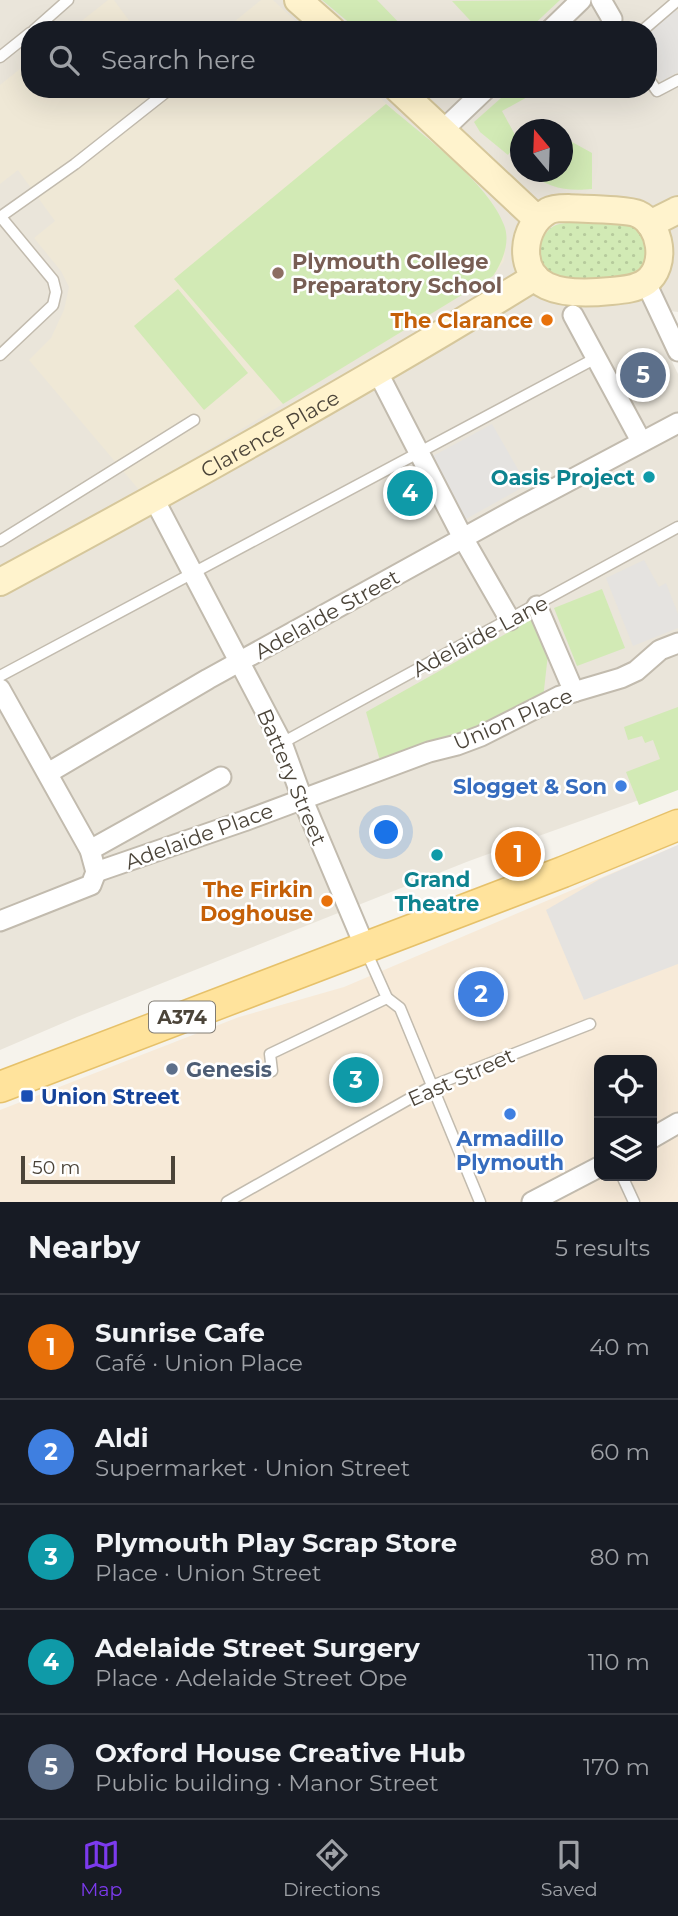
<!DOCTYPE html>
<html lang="en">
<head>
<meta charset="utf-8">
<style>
	:root { --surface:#171b24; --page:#20242c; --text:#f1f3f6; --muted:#9ea1a6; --line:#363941; --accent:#7c3aed }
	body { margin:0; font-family:Montserrat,sans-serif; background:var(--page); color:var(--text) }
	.controls { position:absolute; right:21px; bottom:21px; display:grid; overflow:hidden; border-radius:14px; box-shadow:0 7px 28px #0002 }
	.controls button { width:63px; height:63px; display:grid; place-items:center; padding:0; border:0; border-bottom:2px solid var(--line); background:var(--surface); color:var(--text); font:35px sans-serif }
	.compass { position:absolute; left:510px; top:119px; width:63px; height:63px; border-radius:50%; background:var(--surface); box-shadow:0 7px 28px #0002; rotate:341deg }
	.scale { position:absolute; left:21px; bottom:18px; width:154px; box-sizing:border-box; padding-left:7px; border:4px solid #4b4439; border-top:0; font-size:19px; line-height:24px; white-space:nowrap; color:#4b4439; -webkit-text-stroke:5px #fff; paint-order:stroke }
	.you { position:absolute; left:387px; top:833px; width:24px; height:24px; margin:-18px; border:5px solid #fff; border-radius:50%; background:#1a73e8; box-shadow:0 0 0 10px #1a73e833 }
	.badge { display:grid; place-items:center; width:46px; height:46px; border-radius:50%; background:var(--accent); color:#fff; font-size:23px; font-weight:700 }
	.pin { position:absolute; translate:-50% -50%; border:4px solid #fff; box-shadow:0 2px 7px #0006 }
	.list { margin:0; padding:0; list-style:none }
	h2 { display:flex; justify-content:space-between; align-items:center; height:91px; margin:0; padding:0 28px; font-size:30px }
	h2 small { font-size:23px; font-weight:400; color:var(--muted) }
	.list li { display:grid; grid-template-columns:46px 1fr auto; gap:21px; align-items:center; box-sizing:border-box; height:105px; padding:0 28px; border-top:2px solid var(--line) }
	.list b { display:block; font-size:26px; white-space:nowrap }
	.list p { margin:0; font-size:23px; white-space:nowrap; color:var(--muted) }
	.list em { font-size:23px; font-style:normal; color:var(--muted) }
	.icon { flex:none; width:38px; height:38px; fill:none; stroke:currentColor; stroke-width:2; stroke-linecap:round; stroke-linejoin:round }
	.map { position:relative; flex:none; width:678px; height:1202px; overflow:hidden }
	.search { position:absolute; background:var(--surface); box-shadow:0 7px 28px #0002; left:21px; right:21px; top:21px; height:77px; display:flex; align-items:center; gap:18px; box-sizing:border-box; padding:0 24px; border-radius:28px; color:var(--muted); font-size:26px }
	.sheet { height:616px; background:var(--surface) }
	nav { display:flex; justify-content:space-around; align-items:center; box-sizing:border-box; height:98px; border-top:2px solid var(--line); background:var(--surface); font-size:19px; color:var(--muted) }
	nav a { display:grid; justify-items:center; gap:4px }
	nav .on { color:var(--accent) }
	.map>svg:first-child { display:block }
	.residential { fill:#eae5da; fill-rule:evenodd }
	.commercial { fill:#f7ead8; fill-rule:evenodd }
	.education { fill:#efe8d6 }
	.grass { fill:url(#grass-dots) }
	.green { fill:#d2eab5 }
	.parking { fill:#e5e3e0 }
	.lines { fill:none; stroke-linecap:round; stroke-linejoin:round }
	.lane-casing { stroke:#c2bbae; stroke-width:13 }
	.street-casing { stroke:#c2bbae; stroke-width:23 }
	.secondary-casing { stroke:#d6c79b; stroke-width:30 }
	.primary-casing { stroke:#e6c16a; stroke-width:33 }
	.lane { stroke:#fff; stroke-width:10 }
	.street { stroke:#fff; stroke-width:19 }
	.secondary { stroke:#fff3cd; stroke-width:26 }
	.primary { stroke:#ffe39c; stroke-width:30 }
	.education-dot { fill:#8d6e63; stroke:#fff; stroke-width:2.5 }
	.food-dot { fill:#e8710a; stroke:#fff; stroke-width:2.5 }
	.culture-dot { fill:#0f9aa8; stroke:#fff; stroke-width:2.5 }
	.shop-dot { fill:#3f7fe0; stroke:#fff; stroke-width:2.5 }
	.service-dot { fill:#5c6f8a; stroke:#fff; stroke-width:2.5 }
	.transit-dot { fill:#1a4fb4; stroke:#fff; stroke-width:2.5 }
	.labels { text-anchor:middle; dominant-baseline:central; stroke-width:5; stroke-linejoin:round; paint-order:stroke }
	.shield { fill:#fff; stroke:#817c74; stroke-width:2 }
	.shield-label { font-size:19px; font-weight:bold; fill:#4b4439 }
	.education-label { font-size:21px; font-weight:bold; fill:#785e54; stroke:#fff; text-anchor:start }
	.food-label { font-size:21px; font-weight:bold; fill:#c56008; stroke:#fff; text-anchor:end }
	.street-label { font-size:21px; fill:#4b4439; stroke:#fff }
	.culture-label { font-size:21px; font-weight:bold; fill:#0d838f; stroke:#fff; text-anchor:end }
	.shop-label { font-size:21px; font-weight:bold; fill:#366cbe; stroke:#fff; text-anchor:end }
	.service-label { font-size:21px; font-weight:bold; fill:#4e5e75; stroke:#fff; text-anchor:start }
	.transit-label { font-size:21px; font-weight:bold; fill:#164399; stroke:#fff; text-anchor:start }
</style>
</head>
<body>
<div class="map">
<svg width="678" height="1202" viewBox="0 0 678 1202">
	<defs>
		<pattern id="grass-dots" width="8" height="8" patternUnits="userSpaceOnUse" patternTransform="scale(1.75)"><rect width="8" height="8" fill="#d2eab5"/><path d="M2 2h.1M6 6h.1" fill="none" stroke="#b6ca9c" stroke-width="1.8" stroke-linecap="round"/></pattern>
	</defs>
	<rect width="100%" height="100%" fill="#f6f3ec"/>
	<path class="residential" d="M0,0H678V312L646,308L678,374V786L469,861L77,1017L0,1050ZM30,30H648V89H30ZM520,130H562V172H520Z"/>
	<path class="commercial" d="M678,845V1202H0V1110L239,1017L344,987ZM599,1060H652V1176H599Z"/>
	<g class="education">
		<path d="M108,0H114L136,30H70Z"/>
		<path d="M261,0H273L305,30H224Z"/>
		<path d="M30,61V89H370L470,177L491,201L504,225L506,242L504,261L493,276L140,491L29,360L51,338L64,310L69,287L61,271L34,238L55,221L18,170L0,184V85Z"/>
	</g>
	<path class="grass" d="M573,222L630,224L645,234L647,265L627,282C613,281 566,282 555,278C532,270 536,234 556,225C561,223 568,223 573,222Z"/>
	<g class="green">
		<path d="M322,0H377L406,30H358Z"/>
		<path d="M560,0L528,30H479L452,1Z"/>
		<path d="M511,89H530L531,95L502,111L520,144L514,147L508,155L480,132L474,122Z"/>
		<path d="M386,104C421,134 489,183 504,225C511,242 502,263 493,276L283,404L174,279Z"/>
		<path d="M563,137L592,153V189C564,192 549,187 526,172H562Z"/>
		<path d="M178,289L248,373L204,410L134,326Z"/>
		<path d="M602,589L625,648L577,666L554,608Z"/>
		<path d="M534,618L549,645L543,699L492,726L381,764L366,712Z"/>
		<path d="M678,707V790L639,805L626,772L660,759L653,740L645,743L642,736L628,740L624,727Z"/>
	</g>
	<g class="parking">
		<path d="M675,9L678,13V72L660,82L648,62V34Z"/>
		<path d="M492,424L527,485L466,519L433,456Z"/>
		<path d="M644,560L659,587L666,583L678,614V628L633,646L606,578Z"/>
		<path d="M678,845V964L584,1000L546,910L600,879Z"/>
	</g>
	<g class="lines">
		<defs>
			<g id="lane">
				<path d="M34,30L68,0"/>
				<path d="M643,30L678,0"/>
				<path d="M0,57L30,33"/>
				<path d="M648,78L657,91L678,80"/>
				<path d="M0,216L53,280L56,292L53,305L0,355"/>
				<path d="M0,217L75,164L170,89"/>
				<path d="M0,541L194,420"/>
				<path d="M0,676L596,358"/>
				<path d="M282,743L678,527"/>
				<path d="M387,998L400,1008L480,1202"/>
				<path d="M272,1071L270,1054L387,998L366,951"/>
				<path d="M622,1176L634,1202"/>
				<path d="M227,1202L432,1086L590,1024"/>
			</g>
			<g id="street">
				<path d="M601,0L612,19"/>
				<path d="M550,30L581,0"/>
				<path d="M443,130L486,89"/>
				<path d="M646,283L678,351"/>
				<path d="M573,315L641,441"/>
				<path d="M377,371L463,538L510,620"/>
				<path d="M154,499L282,743L302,798L365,947"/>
				<path d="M537,606L574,692"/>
				<path d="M0,689L90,850L96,872L91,885L0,921"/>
				<path d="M48,773L208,679L514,510L678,423"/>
				<path d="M90,850L221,777"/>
				<path d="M96,872L244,821L429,752L457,745L481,736L560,696L621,678L636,671L660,650L678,643"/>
				<path d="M652,1138L678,1123"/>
				<path d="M532,1202L599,1167"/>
			</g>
			<g id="secondary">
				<path d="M298,0L332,30"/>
				<path d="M398,89L537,219"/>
				<path d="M568,208C582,209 628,209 638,214C661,224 668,266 646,282C636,289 623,290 611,291C592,293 564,294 547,286C517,272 521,226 548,211C553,208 562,208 568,208Z"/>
				<path d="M650,224L678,210"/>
				<path id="s1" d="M0,582C180,485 360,385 535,277"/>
			</g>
			<path id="primary" d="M0,1087L563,872L678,825"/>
		</defs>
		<use href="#lane" class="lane-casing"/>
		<use href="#street" class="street-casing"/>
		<use href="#secondary" class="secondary-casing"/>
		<use href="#primary" class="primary-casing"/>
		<use href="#lane" class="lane"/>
		<use href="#street" class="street"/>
		<use href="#secondary" class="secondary"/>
		<use href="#primary" class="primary"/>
	</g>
	<circle class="education-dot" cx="278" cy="273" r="7"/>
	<g class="food-dot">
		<circle cx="547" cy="320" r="7"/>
		<circle cx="327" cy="901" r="7"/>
	</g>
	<g class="culture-dot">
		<circle cx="649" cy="477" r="7"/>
		<circle cx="437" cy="855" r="7"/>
	</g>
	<g class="shop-dot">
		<circle cx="621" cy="786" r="7"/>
		<circle cx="510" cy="1114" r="7"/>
	</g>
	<circle class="service-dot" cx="172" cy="1069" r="7"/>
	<rect class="transit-dot" x="20" y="1089" width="14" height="14" rx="3.5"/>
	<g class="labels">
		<rect class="shield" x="149" y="1001.5" width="66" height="31" rx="5"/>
		<g class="shield-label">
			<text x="182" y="1017">A374</text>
		</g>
		<g class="education-label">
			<text x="292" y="261">Plymouth College<tspan x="292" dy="24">Preparatory School</tspan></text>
		</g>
		<g class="food-label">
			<text x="533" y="320">The Clarance</text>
			<text x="313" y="889">The Firkin<tspan x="313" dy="24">Doghouse</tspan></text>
		</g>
		<g class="street-label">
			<text stroke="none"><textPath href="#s1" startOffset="308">Clarence Place</textPath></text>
			<text transform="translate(327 614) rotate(-29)">Adelaide Street</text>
			<text transform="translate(480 636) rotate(-28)">Adelaide Lane</text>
			<text transform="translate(513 719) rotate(-23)">Union Place</text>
			<text transform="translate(292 777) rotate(67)">Battery Street</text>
			<text transform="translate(199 836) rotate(-20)">Adelaide Place</text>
			<text transform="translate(461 1077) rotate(-24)">East Street</text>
		</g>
		<g class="culture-label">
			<text x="635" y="477">Oasis Project</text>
			<text x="437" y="879" text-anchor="middle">Grand<tspan x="437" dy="24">Theatre</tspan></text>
		</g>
		<g class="shop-label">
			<text x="607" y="786">Slogget &amp; Son</text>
			<text x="510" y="1138" text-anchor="middle">Armadillo<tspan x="510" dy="24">Plymouth</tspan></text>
		</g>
		<g class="service-label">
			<text x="186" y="1069">Genesis</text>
		</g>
		<g class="transit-label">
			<text x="41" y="1096">Union Street</text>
		</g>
	</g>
</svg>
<div class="controls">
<button><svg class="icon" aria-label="locate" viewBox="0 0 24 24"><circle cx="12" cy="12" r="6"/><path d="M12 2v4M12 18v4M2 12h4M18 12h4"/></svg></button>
<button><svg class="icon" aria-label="layers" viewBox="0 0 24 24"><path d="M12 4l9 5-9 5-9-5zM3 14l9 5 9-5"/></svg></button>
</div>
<svg class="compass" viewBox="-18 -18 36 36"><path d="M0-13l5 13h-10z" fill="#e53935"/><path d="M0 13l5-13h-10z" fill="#9ea1a6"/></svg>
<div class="scale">50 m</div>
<div class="you"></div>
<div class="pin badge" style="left:518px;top:854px;background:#e8710a">1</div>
<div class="pin badge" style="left:481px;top:994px;background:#3f7fe0">2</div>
<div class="pin badge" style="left:356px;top:1080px;background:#0f9aa8">3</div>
<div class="pin badge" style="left:410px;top:493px;background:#0f9aa8">4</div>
<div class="pin badge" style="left:643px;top:375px;background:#5c6f8a">5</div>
<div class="search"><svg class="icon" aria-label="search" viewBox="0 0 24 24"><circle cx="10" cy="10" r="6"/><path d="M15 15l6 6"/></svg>Search here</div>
</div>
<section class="sheet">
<h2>Nearby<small>5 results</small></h2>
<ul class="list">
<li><span class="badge" style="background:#e8710a">1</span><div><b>Sunrise Cafe</b><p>Café · Union Place</p></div><em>40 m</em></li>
<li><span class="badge" style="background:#3f7fe0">2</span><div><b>Aldi</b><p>Supermarket · Union Street</p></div><em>60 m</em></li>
<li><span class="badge" style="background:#0f9aa8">3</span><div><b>Plymouth Play Scrap Store</b><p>Place · Union Street</p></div><em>80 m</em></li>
<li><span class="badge" style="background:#0f9aa8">4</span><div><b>Adelaide Street Surgery</b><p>Place · Adelaide Street Ope</p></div><em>110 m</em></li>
<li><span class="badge" style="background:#5c6f8a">5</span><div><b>Oxford House Creative Hub</b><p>Public building · Manor Street</p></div><em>170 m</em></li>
</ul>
</section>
<nav>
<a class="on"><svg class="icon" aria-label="map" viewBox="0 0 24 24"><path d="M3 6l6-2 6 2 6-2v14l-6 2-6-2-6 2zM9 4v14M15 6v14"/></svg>Map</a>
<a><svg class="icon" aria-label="directions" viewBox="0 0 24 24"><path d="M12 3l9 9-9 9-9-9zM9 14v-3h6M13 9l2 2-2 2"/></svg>Directions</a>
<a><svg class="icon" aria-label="saved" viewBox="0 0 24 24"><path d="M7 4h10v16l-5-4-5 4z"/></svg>Saved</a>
</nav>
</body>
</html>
